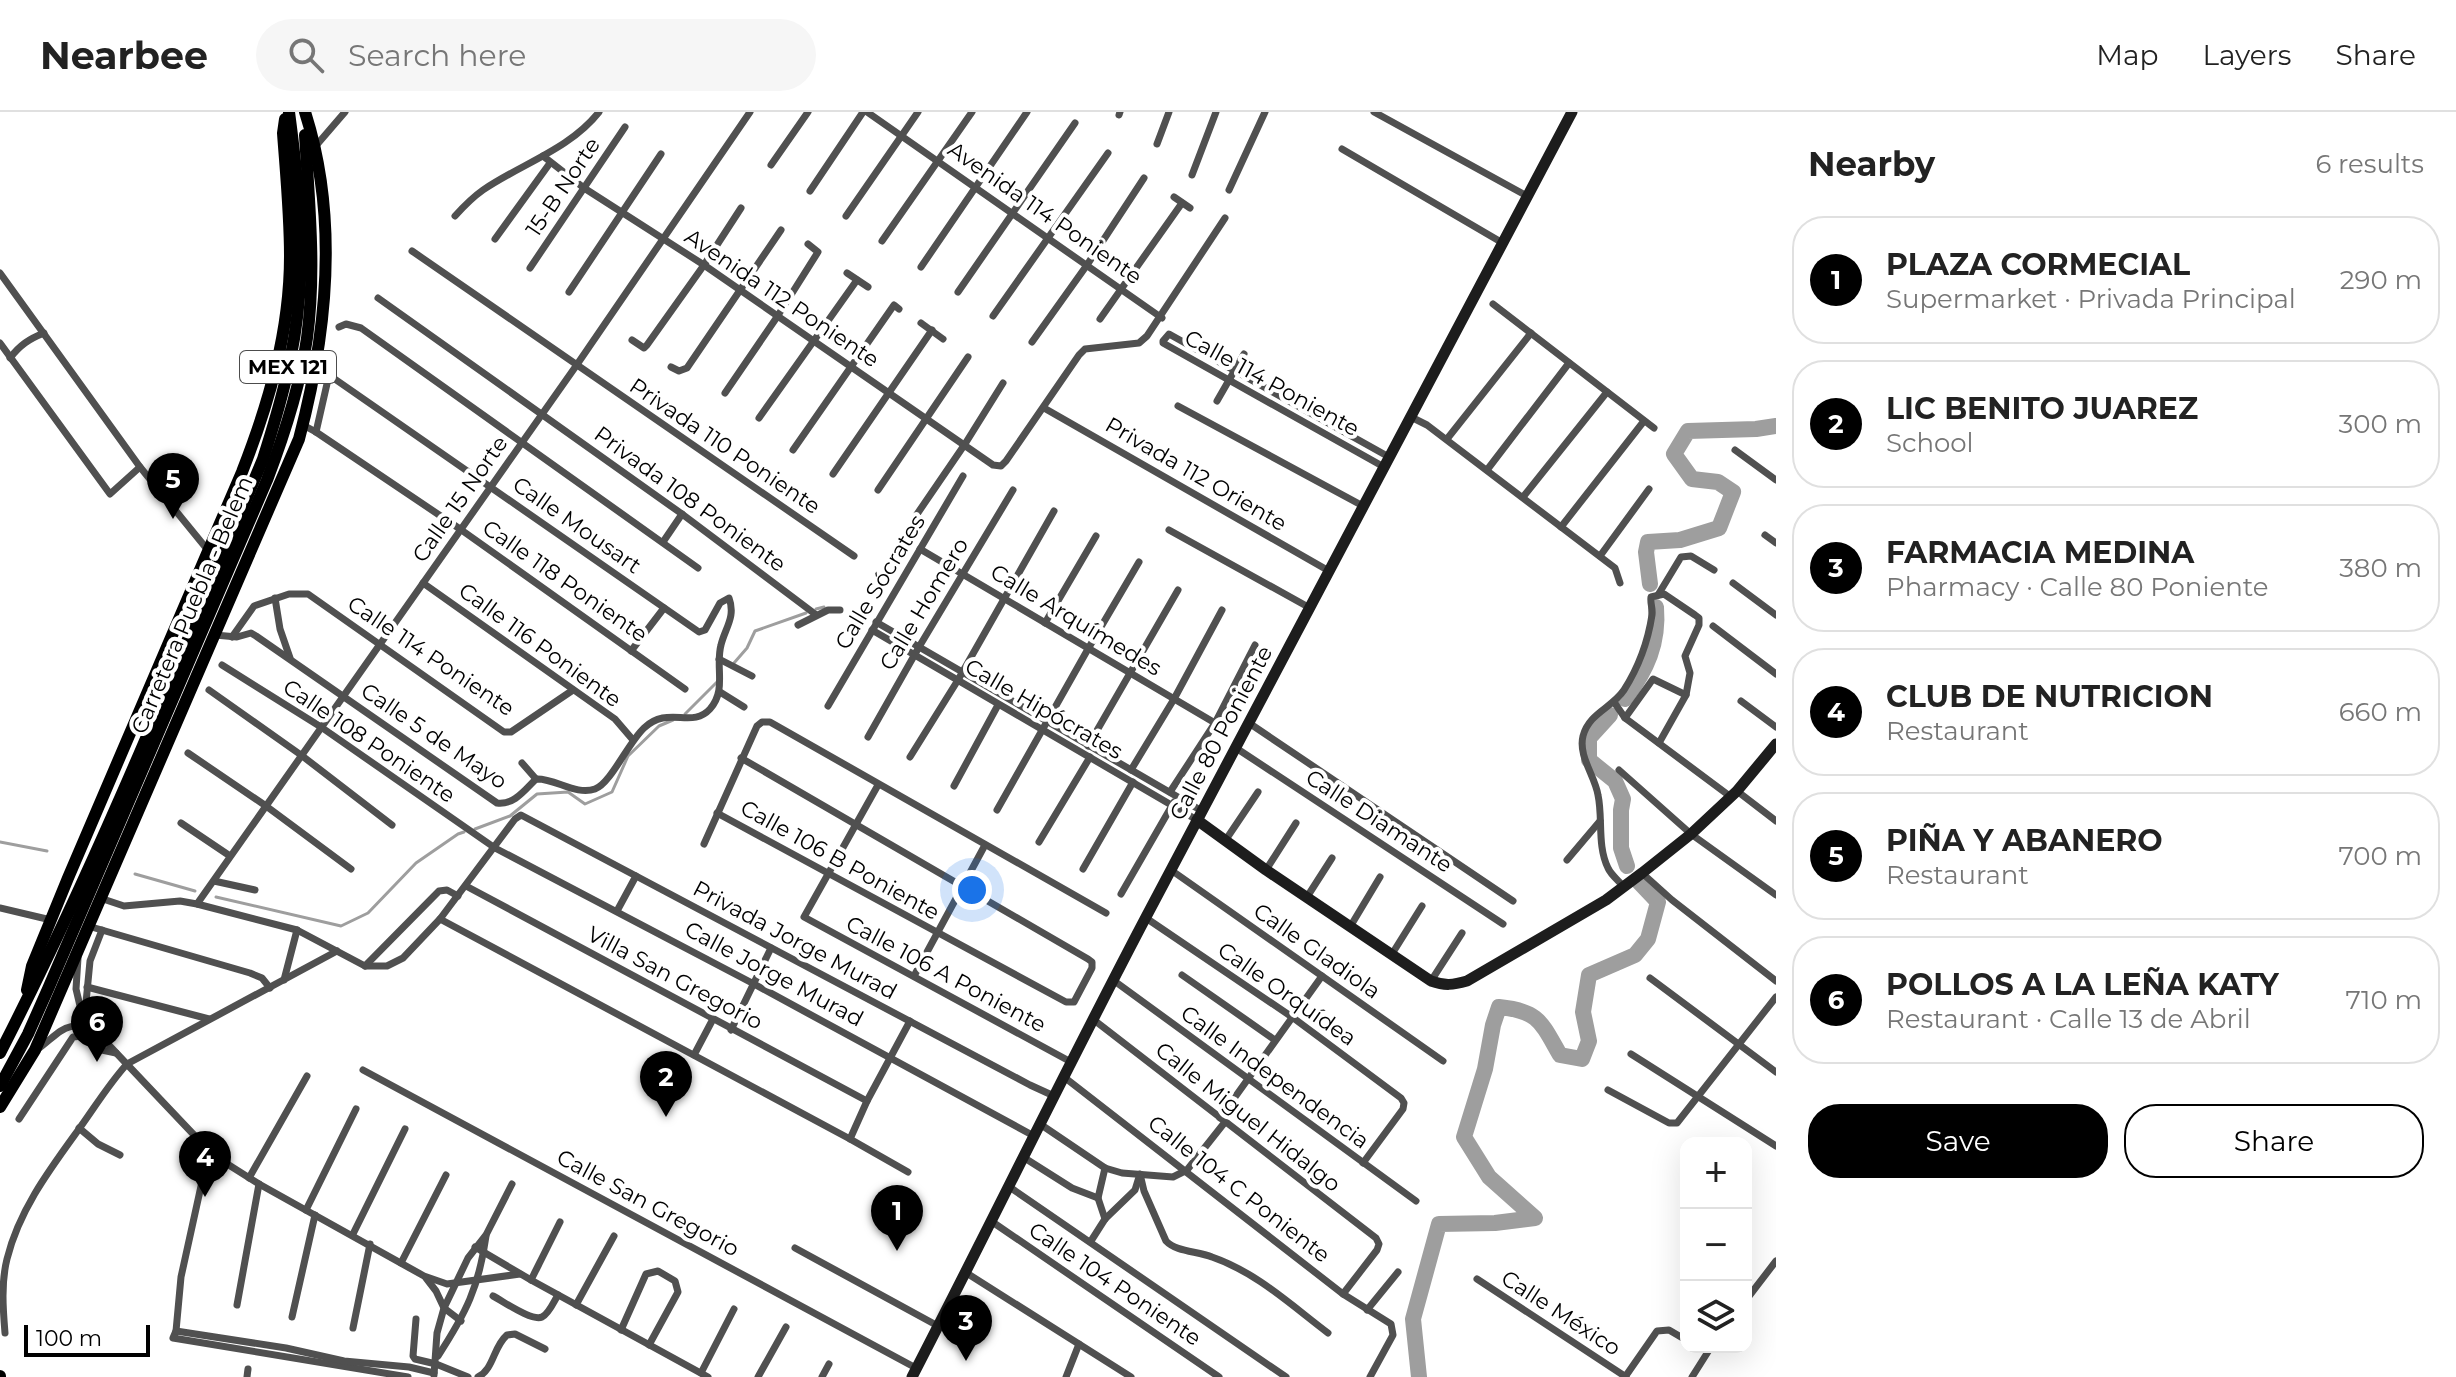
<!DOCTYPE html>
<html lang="en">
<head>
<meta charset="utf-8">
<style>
	:root { --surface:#fff; --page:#f6f6f6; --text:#222; --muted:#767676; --line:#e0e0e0; --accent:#000 }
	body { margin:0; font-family:Montserrat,sans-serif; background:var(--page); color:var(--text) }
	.controls { position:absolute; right:24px; bottom:24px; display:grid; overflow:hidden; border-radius:16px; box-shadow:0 8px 32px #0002 }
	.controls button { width:72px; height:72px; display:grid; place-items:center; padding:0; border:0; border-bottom:2px solid var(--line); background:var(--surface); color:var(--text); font:40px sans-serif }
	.scale { position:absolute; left:24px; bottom:20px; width:126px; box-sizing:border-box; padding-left:8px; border:4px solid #000; border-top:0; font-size:22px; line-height:28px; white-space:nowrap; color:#000; -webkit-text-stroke:6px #fff; paint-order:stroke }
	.you { position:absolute; left:972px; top:778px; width:28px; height:28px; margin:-20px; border:6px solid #fff; border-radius:50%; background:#1a73e8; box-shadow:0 0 0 12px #1a73e833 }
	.badge { display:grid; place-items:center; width:52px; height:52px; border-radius:50%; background:var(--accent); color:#fff; font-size:26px; font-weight:700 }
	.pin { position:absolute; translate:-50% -66px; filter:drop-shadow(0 2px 4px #0008) }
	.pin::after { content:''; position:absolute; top:42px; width:28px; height:24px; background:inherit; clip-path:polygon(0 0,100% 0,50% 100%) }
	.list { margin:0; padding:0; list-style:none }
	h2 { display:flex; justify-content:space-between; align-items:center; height:104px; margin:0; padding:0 32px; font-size:34px }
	h2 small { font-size:26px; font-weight:400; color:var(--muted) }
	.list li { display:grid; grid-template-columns:52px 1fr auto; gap:24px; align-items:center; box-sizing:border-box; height:128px; margin:0 16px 16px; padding:0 16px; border:2px solid var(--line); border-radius:32px }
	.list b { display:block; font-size:30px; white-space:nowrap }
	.list p { margin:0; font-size:26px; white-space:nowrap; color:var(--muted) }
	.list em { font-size:26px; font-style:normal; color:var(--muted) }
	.actions { display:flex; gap:16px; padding:24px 32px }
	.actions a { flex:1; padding:18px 0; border:2px solid var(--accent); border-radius:32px; text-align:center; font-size:28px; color:var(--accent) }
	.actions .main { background:var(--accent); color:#fff }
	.icon { flex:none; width:44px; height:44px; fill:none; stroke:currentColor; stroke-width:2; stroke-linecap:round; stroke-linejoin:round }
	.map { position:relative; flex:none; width:1776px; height:1265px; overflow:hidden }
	header { display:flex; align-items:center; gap:48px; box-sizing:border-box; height:112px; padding:0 40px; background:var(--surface); border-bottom:2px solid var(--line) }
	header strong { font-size:38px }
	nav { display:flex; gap:44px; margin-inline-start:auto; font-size:28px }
	.search { width:560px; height:72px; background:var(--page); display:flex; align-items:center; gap:20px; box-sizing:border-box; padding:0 28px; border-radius:44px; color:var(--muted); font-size:30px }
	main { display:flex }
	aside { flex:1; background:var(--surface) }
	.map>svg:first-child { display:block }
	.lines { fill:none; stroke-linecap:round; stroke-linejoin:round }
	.stream { stroke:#9e9e9e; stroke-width:3 }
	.river { stroke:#9e9e9e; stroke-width:16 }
	.street { stroke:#505050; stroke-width:7 }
	.secondary { stroke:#1d1d1d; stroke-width:11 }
	.primary { stroke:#000; stroke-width:12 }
	.labels { text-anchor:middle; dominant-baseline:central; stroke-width:8; stroke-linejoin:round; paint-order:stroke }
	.shield { fill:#fff; stroke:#4c4c4c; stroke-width:2 }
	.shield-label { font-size:20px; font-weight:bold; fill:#000 }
	.street-label { font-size:22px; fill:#000; stroke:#fff }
</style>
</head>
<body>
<header>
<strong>Nearbee</strong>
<div class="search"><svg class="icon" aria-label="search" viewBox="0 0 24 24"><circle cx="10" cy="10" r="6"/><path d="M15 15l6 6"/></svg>Search here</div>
<nav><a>Map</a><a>Layers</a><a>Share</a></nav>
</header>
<main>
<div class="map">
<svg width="1776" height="1265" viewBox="0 0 1776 1265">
	<rect width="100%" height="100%" fill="#fff"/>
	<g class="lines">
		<g class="stream">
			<path d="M816,497L824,495"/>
			<path d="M734,551L747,536L755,519L806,501"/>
			<path d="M685,602L718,569"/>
			<path d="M475,717L510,704L537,682L568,680L585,692L612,680L628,644L659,614L673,608"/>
			<path d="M0,730L47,739"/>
			<path d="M135,762L195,779"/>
			<path d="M216,785L341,814L368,801L416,751L458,722L464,720"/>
		</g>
		<g class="river">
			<path d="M1650,472L1646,440L1648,430L1680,428L1719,416L1733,380L1718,370L1692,367L1674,342L1688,319L1756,317L1776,314"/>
			<path d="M1625,587C1647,558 1659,531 1656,495"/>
			<path d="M1610,603L1589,626V648L1615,669L1623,687L1621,698V736L1627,754"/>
			<path d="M1419,1265L1413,1207L1439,1112L1495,1111L1535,1106L1489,1065L1464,1025L1485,957L1493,913L1499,895C1539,899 1541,910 1560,943L1582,947L1589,929L1583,900L1589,863L1635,843L1648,827L1658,790L1639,770"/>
		</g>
		<g class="street">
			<path d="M867,0L1162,206"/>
			<path d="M1374,0L1527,84"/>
			<path d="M1119,3L1120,0"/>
			<path d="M1157,32L1169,0"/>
			<path d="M314,36L345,0"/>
			<path d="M1342,37L1501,130"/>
			<path d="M543,44L584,76L704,153L993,353L1001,354L1006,349L1079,243L1085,237L1139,231L1147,224L1225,106"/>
			<path d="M771,53L808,0"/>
			<path d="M1192,63L1216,0"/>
			<path d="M1229,78L1265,0"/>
			<path d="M810,79L863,0"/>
			<path d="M1174,85L1190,96"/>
			<path d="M455,104C464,94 473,85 483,78C521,52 570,37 599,0"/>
			<path d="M846,104L918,0"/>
			<path d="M495,127L550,51"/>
			<path d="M882,129L972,0"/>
			<path d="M412,139L854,444"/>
			<path d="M921,155L1027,0"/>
			<path d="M530,156L625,15"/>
			<path d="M0,161L140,355L220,453"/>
			<path d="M847,161L868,175"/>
			<path d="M569,180L661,42"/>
			<path d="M958,180L1075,11"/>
			<path d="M378,186L682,402L815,502"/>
			<path d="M1493,192L1654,316"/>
			<path d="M993,204L1108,41"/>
			<path d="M1100,207L1182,91"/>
			<path d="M921,211L943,227"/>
			<path d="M339,215L346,212L361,216L698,456"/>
			<path d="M632,228L644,236L647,233L704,153L741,96"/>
			<path d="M1032,230L1087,153L1144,66"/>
			<path d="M0,231L110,382L140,355"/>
			<path d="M10,246C20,233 29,227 44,221"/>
			<path d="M671,255L679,259L687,256L781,118"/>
			<path d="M725,281L777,205L818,140L808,132"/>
			<path d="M1217,289L1244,242"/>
			<path d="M1178,294L1363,394"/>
			<path d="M1044,296L1329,459"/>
			<path d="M1411,305L1427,313L1615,456L1620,471"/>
			<path d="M759,306L857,168"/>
			<path d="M303,313L316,320L460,417L685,577"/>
			<path d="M316,320L329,263"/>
			<path d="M1447,327L1531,221"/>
			<path d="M793,338L894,193L899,197"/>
			<path d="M1735,338L1776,368"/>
			<path d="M1384,355L1163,231V229L1169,222L1389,345"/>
			<path d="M1487,358L1569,251"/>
			<path d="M833,362L932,218"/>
			<path d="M878,378L968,245"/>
			<path d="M1523,385L1607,280"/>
			<path d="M913,408L965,332L1003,271"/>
			<path d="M1561,415L1644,309"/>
			<path d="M1169,418L1310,496"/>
			<path d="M1765,423L1776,431"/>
			<path d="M663,430L682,402"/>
			<path d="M920,437L1215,611"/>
			<path d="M1600,444L1649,377"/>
			<path d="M423,471L615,607L633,628"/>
			<path d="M1733,471L1776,503"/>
			<path d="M1658,483L1681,445L1691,444L1714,458"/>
			<path d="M275,486L280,517L290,546"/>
			<path d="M876,510L1202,699"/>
			<path d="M1045,511L1096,424"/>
			<path d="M798,513L828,498H840"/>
			<path d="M1713,514L1776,562"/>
			<path d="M872,518L1197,708"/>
			<path d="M215,523L237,525L251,521L256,524L497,691C514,693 524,679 536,667C555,666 576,684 595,677C611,671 628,631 644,616C668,593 692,617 710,597C727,578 715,555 721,533C725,516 736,505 729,486L720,491L705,518L699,520L329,263L316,256"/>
			<path d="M232,525L254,494L289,482H308L504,620H511L573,578"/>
			<path d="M631,539L664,496"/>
			<path d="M719,547L752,564"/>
			<path d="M222,553L321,615L495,736L754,872L1034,1024"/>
			<path d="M209,578L301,643L392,713"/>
			<path d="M720,580L744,595"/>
			<path d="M1741,589L1776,615"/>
			<path d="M1614,590L1625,606L1731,685"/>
			<path d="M828,594L963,364"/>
			<path d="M1625,606L1653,567L1686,583"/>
			<path d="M1249,611L1513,789"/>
			<path d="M868,625L919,535L1013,378"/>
			<path d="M1088,634L1178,478"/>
			<path d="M1236,636L1503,812"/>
			<path d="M188,641L266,694L351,757"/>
			<path d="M910,645L958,568L1054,399"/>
			<path d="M522,651L536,667"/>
			<path d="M1131,658L1174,587L1222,498"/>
			<path d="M1619,658L1691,722L1776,783"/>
			<path d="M878,673L804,805L1071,950"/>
			<path d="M954,674L998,593"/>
			<path d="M1737,679L1776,709"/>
			<path d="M1170,680L1215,611L1255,533"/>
			<path d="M997,698L1088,537L1139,450"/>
			<path d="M717,701L1066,890H1074L1092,856V850L1088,847L741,646"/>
			<path d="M181,711L230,744"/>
			<path d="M1225,729L1258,680"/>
			<path d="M1039,730L1090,645"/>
			<path d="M704,732L757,614L762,610H770L1106,801"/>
			<path d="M1567,748L1600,709"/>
			<path d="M1083,757L1133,670"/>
			<path d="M1171,758L1443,949"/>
			<path d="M1266,758L1296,711"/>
			<path d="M1642,761L1672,788L1776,869"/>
			<path d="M214,769L255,778"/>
			<path d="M466,774L867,989"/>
			<path d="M1624,775C1619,769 1611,763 1608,756C1597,734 1603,706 1598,683C1595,664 1578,644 1583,624C1589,601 1612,596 1624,578C1638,556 1648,529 1652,503C1653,496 1650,492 1651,485L1664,482L1695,503L1699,506V513L1685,544L1690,561L1686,583L1659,631"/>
			<path d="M1121,782L1174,690"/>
			<path d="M1307,785L1332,746"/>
			<path d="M100,786L124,794L180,789L197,792L297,818L365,854H387L403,846L440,807L515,707L521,703L1030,973L1054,984"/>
			<path d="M197,792L576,254L750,0"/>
			<path d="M0,796L51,808"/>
			<path d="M617,799L636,764"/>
			<path d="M1146,806L1292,905L1401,986L1404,991L1403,997L1363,1051"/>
			<path d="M440,807L850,1027L908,1060"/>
			<path d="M88,814L250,861L262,866L270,876"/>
			<path d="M1350,815L1380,765"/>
			<path d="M1392,842L1422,794"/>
			<path d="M78,846L76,877L80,894L85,901L104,928L213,1043L259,1072L424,1164L447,1172L520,1162"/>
			<path d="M365,854L439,779L447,778L458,784"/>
			<path d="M1182,863L1275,928"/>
			<path d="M914,864L985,733"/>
			<path d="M1650,866L1776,960"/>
			<path d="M284,868L297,818"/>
			<path d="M1113,868L1416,1089"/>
			<path d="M1431,869L1462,821"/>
			<path d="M87,875L209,907"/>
			<path d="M85,901L90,849L102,818"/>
			<path d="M1094,908L1376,1126L1379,1132L1377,1138L1343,1182"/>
			<path d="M731,918L771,836"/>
			<path d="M38,937C62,919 69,903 99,925"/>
			<path d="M1631,942L1776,1034"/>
			<path d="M694,943L713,907"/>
			<path d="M363,958L916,1256"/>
			<path d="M1064,965L1343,1182L1391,1212L1393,1223L1370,1265"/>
			<path d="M1608,978L1669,1011H1677L1776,885"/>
			<path d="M1220,1006L1322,864"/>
			<path d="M19,1007L73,925L82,924L97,937L116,941"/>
			<path d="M1040,1012L1105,1056L1122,1061L1173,1065L1187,1058L1225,1010"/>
			<path d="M79,1016L98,1032L120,1043"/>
			<path d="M850,1027L867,989L910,909"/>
			<path d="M213,1043L205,1056L181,1165L176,1219L173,1226L408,1265"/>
			<path d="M1023,1045L1072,1076L1098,1086"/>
			<path d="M1140,1062L1144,1079L1166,1129C1176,1140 1198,1139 1212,1145C1256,1160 1291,1193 1328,1221"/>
			<path d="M249,1066L307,964"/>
			<path d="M1008,1074L1286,1265"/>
			<path d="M306,1098L356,997"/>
			<path d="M1105,1107L1098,1086L1105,1056"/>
			<path d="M991,1109L1219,1265"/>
			<path d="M353,1122L405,1017"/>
			<path d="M1091,1129L1105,1107L1135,1078L1139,1065"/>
			<path d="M475,1135L531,1168L708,1265"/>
			<path d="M795,1136L938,1214"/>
			<path d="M401,1151L446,1063"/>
			<path d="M965,1160L1131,1265"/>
			<path d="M426,1166L436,1179L444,1196L461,1209"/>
			<path d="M1477,1167L1626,1265"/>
			<path d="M531,1168L560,1110"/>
			<path d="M493,1184C503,1189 532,1210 542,1205C549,1202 554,1189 558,1183"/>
			<path d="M1746,1188L1776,1149"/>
			<path d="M237,1193L259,1072"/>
			<path d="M576,1193L614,1124"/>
			<path d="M1367,1198L1398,1160"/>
			<path d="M292,1205L315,1103"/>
			<path d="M416,1207L413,1244L415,1247L436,1252L468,1265"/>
			<path d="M353,1216L370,1132"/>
			<path d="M621,1218L646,1162L658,1159L675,1169L678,1180L649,1233"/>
			<path d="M176,1219L286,1236L344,1249L409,1255L434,1261"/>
			<path d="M5,1221C3,1197 1,1171 7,1147C19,1098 50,1057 79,1017C95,995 108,973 127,952L337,839"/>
			<path d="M438,1244C466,1201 479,1175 486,1124"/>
			<path d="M701,1261L734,1197"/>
			<path d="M434,1263L437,1221L444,1196L468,1146L486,1123L512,1072"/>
			<path d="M247,1265L248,1257"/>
			<path d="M478,1265C494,1257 493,1235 507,1223L515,1222L545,1237"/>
			<path d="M758,1265L786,1215"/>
			<path d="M822,1265L829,1252"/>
			<path d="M1066,1265L1079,1232"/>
			<path d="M1625,1265L1657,1219L1669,1218L1686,1228"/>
			<path d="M1692,1265L1711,1235"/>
		</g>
		<g class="secondary">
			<path d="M1197,708L1266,758L1431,869C1445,874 1453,873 1467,869L1606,788L1642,761L1691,722L1737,679L1776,632"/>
			<path d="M912,1265C991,1112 1066,957 1146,805C1286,536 1429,268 1572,0"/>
		</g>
		<g class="primary">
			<path d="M27,878L32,854L68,766L242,360C269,291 290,219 290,144C290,103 286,62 283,21L285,7"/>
			<path d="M0,941C99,748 180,546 263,347C280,294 295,241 299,185C304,124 297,60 289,0"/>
			<path d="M0,974L28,922L48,877L267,368C285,321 300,275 307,226C316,159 309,91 305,23"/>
			<path d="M0,995L35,938L299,327C327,222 339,106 305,0"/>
			<path d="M0,1264V1265"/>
		</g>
	</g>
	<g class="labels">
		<rect class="shield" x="240" y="239" width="96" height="32" rx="6"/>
		<g class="shield-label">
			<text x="288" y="255">MEX 121</text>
		</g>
		<g class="street-label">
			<text transform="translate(563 75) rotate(-56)">15-B Norte</text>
			<text transform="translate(1045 101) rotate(35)">Avenida 114 Poniente</text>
			<text transform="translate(782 186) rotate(34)">Avenida 112 Poniente</text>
			<text transform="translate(1272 271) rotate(29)">Calle 114 Poniente</text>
			<text transform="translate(725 334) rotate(34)">Privada 110 Poniente</text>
			<text transform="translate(1196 362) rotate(30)">Privada 112 Oriente</text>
			<text transform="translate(460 387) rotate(-55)">Calle 15 Norte</text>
			<text transform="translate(690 387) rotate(36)">Privada 108 Poniente</text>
			<text transform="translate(577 413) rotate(35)">Calle Mousart</text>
			<text transform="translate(565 469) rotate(35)">Calle 118 Poniente</text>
			<text transform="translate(880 470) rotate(-59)">Calle Sócrates</text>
			<text transform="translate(924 492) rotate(-59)">Calle Homero</text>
			<text transform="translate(192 493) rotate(-67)">Carretera Puebla - Belem</text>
			<text transform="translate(1076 508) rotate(31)">Calle Arquímedes</text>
			<text transform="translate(540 533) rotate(36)">Calle 116 Poniente</text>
			<text transform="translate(431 544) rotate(34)">Calle 114 Poniente</text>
			<text transform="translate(1044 597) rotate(30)">Calle Hipócrates</text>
			<text transform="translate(1221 621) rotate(-62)">Calle 80 Poniente</text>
			<text transform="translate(434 624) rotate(34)">Calle 5 de Mayo</text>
			<text transform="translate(369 629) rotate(34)">Calle 108 Poniente</text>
			<text transform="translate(1379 709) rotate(33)">Calle Diamante</text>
			<text transform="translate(840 748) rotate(29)">Calle 106 B Poniente</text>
			<text transform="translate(795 828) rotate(28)">Privada Jorge Murad</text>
			<text transform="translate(1317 839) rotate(35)">Calle Gladiola</text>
			<text transform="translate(774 862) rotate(28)">Calle Jorge Murad</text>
			<text transform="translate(946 862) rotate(28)">Calle 106 A Poniente</text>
			<text transform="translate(675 866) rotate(28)">Villa San Gregorio</text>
			<text transform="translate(1287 882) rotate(35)">Calle Orquídea</text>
			<text transform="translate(1275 965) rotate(36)">Calle Independencia</text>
			<text transform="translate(1248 1005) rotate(38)">Calle Miguel Hidalgo</text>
			<text transform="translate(1239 1077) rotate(38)">Calle 104 C Poniente</text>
			<text transform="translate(648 1091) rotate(28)">Calle San Gregorio</text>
			<text transform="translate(1115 1172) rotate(34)">Calle 104 Poniente</text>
			<text transform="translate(1561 1201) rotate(33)">Calle México</text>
		</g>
	</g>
</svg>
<div class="controls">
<button>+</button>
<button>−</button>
<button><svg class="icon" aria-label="layers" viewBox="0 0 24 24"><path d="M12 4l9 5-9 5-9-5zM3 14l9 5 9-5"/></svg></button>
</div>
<div class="scale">100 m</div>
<div class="you"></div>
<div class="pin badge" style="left:897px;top:1139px">1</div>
<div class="pin badge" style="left:666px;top:1005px">2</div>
<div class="pin badge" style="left:966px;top:1249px">3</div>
<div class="pin badge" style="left:205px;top:1085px">4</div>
<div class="pin badge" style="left:173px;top:407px">5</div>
<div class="pin badge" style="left:97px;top:950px">6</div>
</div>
<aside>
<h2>Nearby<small>6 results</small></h2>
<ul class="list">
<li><span class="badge">1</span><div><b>PLAZA CORMECIAL</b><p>Supermarket · Privada Principal</p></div><em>290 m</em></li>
<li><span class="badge">2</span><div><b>LIC BENITO JUAREZ</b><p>School</p></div><em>300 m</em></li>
<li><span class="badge">3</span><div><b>FARMACIA MEDINA</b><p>Pharmacy · Calle 80 Poniente</p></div><em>380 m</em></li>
<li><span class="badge">4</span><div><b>CLUB DE NUTRICION</b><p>Restaurant</p></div><em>660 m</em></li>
<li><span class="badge">5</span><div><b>PIÑA Y ABANERO</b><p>Restaurant</p></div><em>700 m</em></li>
<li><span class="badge">6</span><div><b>POLLOS A LA LEÑA KATY</b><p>Restaurant · Calle 13 de Abril</p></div><em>710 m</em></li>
</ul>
<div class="actions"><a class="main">Save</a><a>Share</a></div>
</aside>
</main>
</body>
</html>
